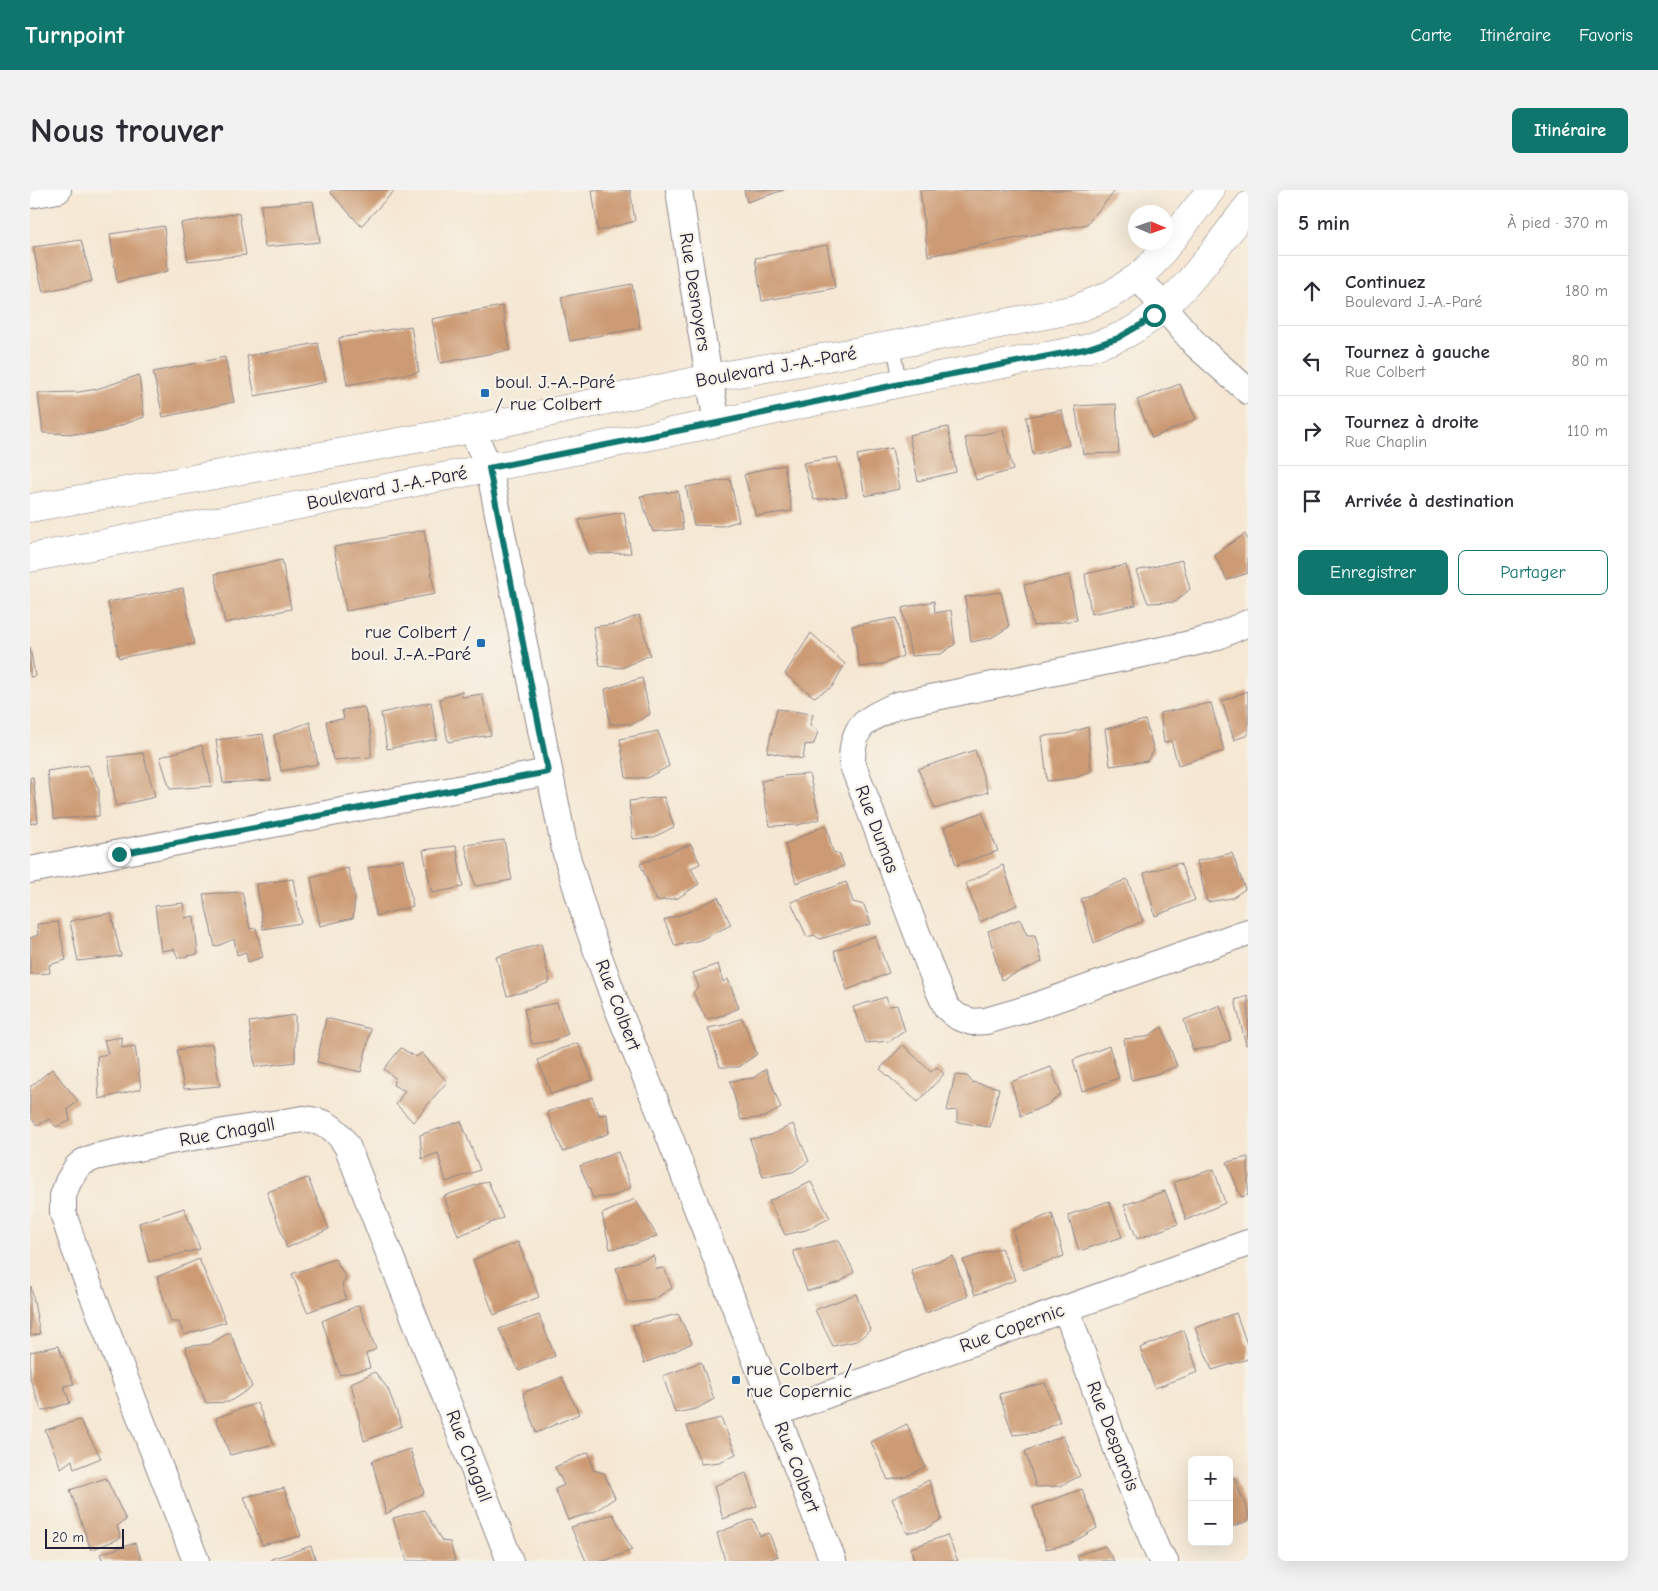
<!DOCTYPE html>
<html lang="fr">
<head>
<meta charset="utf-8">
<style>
	:root { --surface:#fff; --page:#f2f2f3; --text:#2b2b33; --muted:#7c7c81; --line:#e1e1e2; --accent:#0f766e }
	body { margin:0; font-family:"Comic Neue",sans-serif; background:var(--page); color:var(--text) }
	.controls { position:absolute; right:15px; bottom:15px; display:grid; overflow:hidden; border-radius:8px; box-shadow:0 5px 20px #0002 }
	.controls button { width:45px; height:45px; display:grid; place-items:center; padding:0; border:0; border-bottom:1px solid var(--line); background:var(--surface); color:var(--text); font:25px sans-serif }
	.compass { position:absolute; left:1098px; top:15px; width:45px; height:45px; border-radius:50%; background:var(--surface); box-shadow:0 5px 20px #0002; rotate:92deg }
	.scale { position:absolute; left:15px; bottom:12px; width:79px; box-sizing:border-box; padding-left:5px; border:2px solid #22223b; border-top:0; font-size:14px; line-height:18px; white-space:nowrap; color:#22223b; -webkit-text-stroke:4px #f7f3e8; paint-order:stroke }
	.stop { position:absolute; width:15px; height:15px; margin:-11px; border:4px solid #0f766e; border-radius:50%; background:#fff }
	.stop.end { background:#0f766e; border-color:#fff; box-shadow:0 1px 5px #0008 }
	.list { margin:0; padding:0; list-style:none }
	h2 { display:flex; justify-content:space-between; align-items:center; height:65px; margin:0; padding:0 20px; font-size:21px }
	h2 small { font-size:16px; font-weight:400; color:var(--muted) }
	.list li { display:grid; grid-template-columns:32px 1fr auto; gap:15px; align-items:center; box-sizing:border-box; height:70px; padding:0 20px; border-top:1px solid var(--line) }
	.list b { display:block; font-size:19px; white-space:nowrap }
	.list p { margin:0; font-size:16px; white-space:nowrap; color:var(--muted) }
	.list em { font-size:16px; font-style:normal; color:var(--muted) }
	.actions { display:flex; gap:10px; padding:15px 20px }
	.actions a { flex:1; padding:11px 0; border:1px solid var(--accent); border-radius:8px; text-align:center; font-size:18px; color:var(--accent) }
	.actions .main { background:var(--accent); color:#fff }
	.icon { flex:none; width:28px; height:28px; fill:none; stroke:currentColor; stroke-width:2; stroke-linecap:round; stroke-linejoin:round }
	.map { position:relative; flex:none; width:1218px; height:1371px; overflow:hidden; border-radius:8px }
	header { display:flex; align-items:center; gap:30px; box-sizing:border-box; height:70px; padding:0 25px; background:var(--accent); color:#fff }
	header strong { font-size:24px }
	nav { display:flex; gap:28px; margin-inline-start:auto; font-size:18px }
	.intro { display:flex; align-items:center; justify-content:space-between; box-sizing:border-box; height:120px; padding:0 30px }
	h1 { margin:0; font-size:35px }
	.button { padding:12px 22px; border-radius:8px; background:var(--accent); color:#fff; font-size:18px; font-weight:700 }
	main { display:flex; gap:30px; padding:0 30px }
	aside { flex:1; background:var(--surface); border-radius:8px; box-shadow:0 5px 20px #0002 }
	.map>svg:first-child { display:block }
	.building { fill:#cc9b75 }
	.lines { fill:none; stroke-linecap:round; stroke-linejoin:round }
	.service-casing { stroke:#8c8487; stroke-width:14 }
	.minor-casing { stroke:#8c8487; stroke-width:28 }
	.tertiary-casing { stroke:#8c8487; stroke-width:29 }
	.service { stroke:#fff; stroke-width:12 }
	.minor { stroke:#fff; stroke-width:26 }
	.tertiary { stroke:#fff; stroke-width:28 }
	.route { stroke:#0f766e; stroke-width:6 }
	.poi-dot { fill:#1f6fb2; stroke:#f7f3e8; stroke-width:2 }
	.labels { text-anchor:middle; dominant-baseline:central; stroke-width:4.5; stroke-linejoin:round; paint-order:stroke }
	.street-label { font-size:19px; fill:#22223b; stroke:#f7f3e8 }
	.poi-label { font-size:19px; fill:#22223b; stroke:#f7f3e8; text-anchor:start }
</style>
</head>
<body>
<header>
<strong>Turnpoint</strong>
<nav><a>Carte</a><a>Itinéraire</a><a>Favoris</a></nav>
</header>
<div class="intro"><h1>Nous trouver</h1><a class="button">Itinéraire</a></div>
<main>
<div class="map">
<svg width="1218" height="1371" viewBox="0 0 1218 1371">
	<rect width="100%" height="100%" fill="#f7f3e8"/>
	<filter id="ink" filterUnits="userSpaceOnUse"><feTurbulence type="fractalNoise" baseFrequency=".02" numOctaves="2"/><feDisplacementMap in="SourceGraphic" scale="10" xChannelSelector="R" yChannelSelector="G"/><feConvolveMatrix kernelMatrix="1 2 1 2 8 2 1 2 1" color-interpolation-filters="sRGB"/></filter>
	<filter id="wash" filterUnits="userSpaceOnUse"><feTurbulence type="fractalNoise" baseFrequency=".0096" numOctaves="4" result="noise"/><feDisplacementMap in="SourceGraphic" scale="20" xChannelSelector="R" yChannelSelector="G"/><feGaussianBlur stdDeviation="1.12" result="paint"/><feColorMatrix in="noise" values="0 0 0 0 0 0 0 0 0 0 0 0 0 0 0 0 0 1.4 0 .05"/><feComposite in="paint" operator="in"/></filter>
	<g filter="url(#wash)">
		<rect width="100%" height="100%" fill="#f5e7d3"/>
		<g id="blocks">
			<g class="building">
				<path d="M302,0H365L331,36L300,2Z"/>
				<path d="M562,0H600L605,31L568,41Z"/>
				<path d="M714,0H754L717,12Z"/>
				<path d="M890,0H1086L1057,34L898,66Z"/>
				<path d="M283,11L290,52L235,57L231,15Z"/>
				<path d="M209,23L216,65L158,71L151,33Z"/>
				<path d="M134,36L138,81L87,92L80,44Z"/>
				<path d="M51,50L62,91L13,102L3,57Z"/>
				<path d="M797,55L805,98L732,111L725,68Z"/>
				<path d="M602,94L610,138L540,151L531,107Z"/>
				<path d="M472,116L480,160L410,173L402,129Z"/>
				<path d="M381,136L389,182L317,195L309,148Z"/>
				<path d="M288,153L296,192L225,206L217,166Z"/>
				<path d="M195,167L204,212L133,227L123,182Z"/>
				<path d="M109,185L114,227L73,242L54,244L13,243L8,203L49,202L67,199Z"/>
				<path d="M1150,194L1166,229L1122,248L1107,210Z"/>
				<path d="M1086,214L1089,263L1053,264L1045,216Z"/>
				<path d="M1032,220L1039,255L1003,265L996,227Z"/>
				<path d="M918,237L926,282L888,291L879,245Z"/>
				<path d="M973,240L983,280L946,290L935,248Z"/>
				<path d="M862,258L870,299L835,306L827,265Z"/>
				<path d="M807,267L817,306L784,310L773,273Z"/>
				<path d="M754,275L762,321L726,326L714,285L730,280Z"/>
				<path d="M700,289L709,331L692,336L664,335L656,297Z"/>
				<path d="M648,301L653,339L623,342L610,306Z"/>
				<path d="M594,322L601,363L559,364L549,330Z"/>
				<path d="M394,340L405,404L316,421L304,357Z"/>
				<path d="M1215,344L1218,350V383L1197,390L1184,364Z"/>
				<path d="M252,370L261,419L195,433L185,384Z"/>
				<path d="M1152,370L1160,399L1145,412L1118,413L1106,381Z"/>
				<path d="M1096,375L1106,415L1061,424L1055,384Z"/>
				<path d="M1039,385L1047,430L1003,436L994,395Z"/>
				<path d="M153,398L164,454L89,468L78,412Z"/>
				<path d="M971,402L979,437L961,448L941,452L935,407Z"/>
				<path d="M904,411L905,423L921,420L925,454L911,464L881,466L872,418Z"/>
				<path d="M609,425L620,465L592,478L570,476L563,437L586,434Z"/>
				<path d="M866,428L873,466L853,474L830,477L822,436Z"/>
				<path d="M781,443L815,474L802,497L784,507L755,484Z"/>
				<path d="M0,457L5,486L0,487Z"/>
				<path d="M612,488L620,524L603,534H580L575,499Z"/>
				<path d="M432,501V507L452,504L461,545L418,552L410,509Z"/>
				<path d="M1218,501V545L1204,550L1192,511Z"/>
				<path d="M401,512L407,549L357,559L351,523Z"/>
				<path d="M1181,513L1194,561L1148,575L1141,550L1134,553L1130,523Z"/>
				<path d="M334,517L341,543V567L303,570L296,531L314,529L312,520Z"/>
				<path d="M747,519L783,524L780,535L788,541L784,554L775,555L773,569L737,562Z"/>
				<path d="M1115,530L1124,561L1117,571L1080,576L1075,539Z"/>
				<path d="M280,532L288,574L251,581L244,545Z"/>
				<path d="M1058,537L1061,581L1045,588L1017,591L1012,546L1036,544Z"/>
				<path d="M628,541L639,576L617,588H596L590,549Z"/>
				<path d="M233,544L241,590L193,593L186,550Z"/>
				<path d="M172,555L182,596L140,599L130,567Z"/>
				<path d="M945,560L958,602L905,619L888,579Z"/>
				<path d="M113,563L125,607L86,616L78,567Z"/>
				<path d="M58,575L69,600V626L24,629L17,581Z"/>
				<path d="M779,584L790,629L768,635L740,636L731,591L754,586Z"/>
				<path d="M3,587L8,632L0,634V588Z"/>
				<path d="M634,607L644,637L624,647L603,649L599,611Z"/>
				<path d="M952,622L968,661L926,675L914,637Z"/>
				<path d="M796,635L803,662L810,664L814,676L766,693L755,654Z"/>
				<path d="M474,650L482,690L445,696L435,655Z"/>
				<path d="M661,654L670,674L661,678L669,694L648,708L627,711L610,674Z"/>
				<path d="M426,656L433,697L402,703L393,660Z"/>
				<path d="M1202,663L1215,699L1202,708L1177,712L1167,671Z"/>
				<path d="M373,669L383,716L346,726L338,678Z"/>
				<path d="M1150,673L1165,710L1125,726L1114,683Z"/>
				<path d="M973,675L987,715L950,732L936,693Z"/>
				<path d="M318,678L325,708L323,728L290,736L281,688Z"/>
				<path d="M263,689L271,733L233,739L227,694Z"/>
				<path d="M1097,689L1113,731L1064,753L1051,709Z"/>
				<path d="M816,692L823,712L834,715L841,734L790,749L784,745L777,747L761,712Z"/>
				<path d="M212,702L220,739L226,738L233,767L218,772L216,762L207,765L204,749L185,757L173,704Z"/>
				<path d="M688,707L701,735L670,750L645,756L634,730L661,721Z"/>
				<path d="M153,713L155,728L164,726L168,764L148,768L144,759L131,761L125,716Z"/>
				<path d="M81,723L91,766L48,771L40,731Z"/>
				<path d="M990,729L997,745H1005L1012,772L971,790L958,741Z"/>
				<path d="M28,732L36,770L19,775L20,783L0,784V748L8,745L7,734Z"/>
				<path d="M845,746L859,783L817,800L804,761Z"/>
				<path d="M511,754L520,792L501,800L477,806L466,767Z"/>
				<path d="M688,774L693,792L698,789L709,818L694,825L676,829L663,802L669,797L663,783Z"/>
				<path d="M1218,806V855H1216L1205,810Z"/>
				<path d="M856,807L859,816L867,815L875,841L860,851L836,853L823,817Z"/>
				<path d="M527,813L538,844L522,851L502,854L494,819Z"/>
				<path d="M1190,815L1201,850L1184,857L1163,860L1154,830Z"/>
				<path d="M265,825V872L225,877L219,832Z"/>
				<path d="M296,828L341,839L331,882L287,872Z"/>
				<path d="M712,828L727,864L709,877H690L678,838L694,835Z"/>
				<path d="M1132,837L1147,876L1127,884L1101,890L1094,849L1116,847Z"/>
				<path d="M92,847V858L105,856L111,899L69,909L67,866L78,864L74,850Z"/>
				<path d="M548,853L563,890L521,904L508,870L530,859Z"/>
				<path d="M182,854L190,896L154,899L147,860Z"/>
				<path d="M873,855L901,882L907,877L914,884L888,912L850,879Z"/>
				<path d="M1079,856L1089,888L1052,901L1043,870Z"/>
				<path d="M371,858L386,867L392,863L417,892L383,932L366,914L375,901L363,895L365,888L354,879Z"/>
				<path d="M1021,877L1031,904L1017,915L991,926L981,892Z"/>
				<path d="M22,879L48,911L38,919L40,931L26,937L19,929L7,936L0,926V897Z"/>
				<path d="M736,879L751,918L735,927L711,930L700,891L723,888Z"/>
				<path d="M925,885L937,886L942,892L969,898L960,937L927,932V920L917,921Z"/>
				<path d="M562,907L569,925L577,924L579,943L533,962L517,922Z"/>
				<path d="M431,931L450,980L416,992L408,963L392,969L390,945Z"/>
				<path d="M763,934L779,971L763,982L733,987L720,949L741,945Z"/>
				<path d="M588,962L601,997L584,1006L563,1008L550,976Z"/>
				<path d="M1218,967V1005L1211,1007L1197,972Z"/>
				<path d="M1184,979L1195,1013L1156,1030L1144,992Z"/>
				<path d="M278,988L299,1039L257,1058L237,1002Z"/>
				<path d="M458,991L473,1028L428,1046L414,1006Z"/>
				<path d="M781,992L800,1028L776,1040L755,1045L739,1011Z"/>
				<path d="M1135,1001L1148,1034L1107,1049L1094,1015Z"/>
				<path d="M605,1009L627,1046L602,1055L580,1059L572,1024Z"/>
				<path d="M1079,1011L1092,1047L1049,1061L1038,1025Z"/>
				<path d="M154,1018L170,1059L119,1072L109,1033Z"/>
				<path d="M1022,1023L1034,1066L993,1080L983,1040Z"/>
				<path d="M809,1050L824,1082L810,1092L777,1101L763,1061Z"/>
				<path d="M488,1052L509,1107L464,1125L443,1070Z"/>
				<path d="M971,1058L986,1090L945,1105L933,1070Z"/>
				<path d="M624,1066L626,1079L634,1078L642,1098L623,1110L597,1113L586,1078Z"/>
				<path d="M923,1066L938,1106L896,1123L881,1080Z"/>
				<path d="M169,1069L196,1132L154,1145L149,1132H141L127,1087Z"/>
				<path d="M305,1069L316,1088L312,1094L316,1109L277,1122L262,1084Z"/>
				<path d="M1,1096L10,1144L0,1146V1097Z"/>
				<path d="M826,1104L840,1140L827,1151L803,1156L785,1120Z"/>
				<path d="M329,1115L346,1159L336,1164L340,1178L310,1185L292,1131Z"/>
				<path d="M1206,1123L1218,1157V1169L1182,1180L1165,1138Z"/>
				<path d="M648,1124L662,1153L643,1162L614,1173L603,1135Z"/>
				<path d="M509,1125L525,1166L489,1181L469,1139Z"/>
				<path d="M1154,1140L1168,1182L1125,1198L1110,1158Z"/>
				<path d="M200,1142L222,1197L199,1212L176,1213L155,1157L180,1154Z"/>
				<path d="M28,1156L44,1194L34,1196L40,1213L12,1221L0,1189V1162Z"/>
				<path d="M671,1172L684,1209L666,1219L645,1223L633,1186Z"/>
				<path d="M345,1182L358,1199L372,1236L334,1251L321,1193Z"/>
				<path d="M532,1187L549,1224L506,1243L493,1203Z"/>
				<path d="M1015,1193L1030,1232L1009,1242L983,1245L969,1204Z"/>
				<path d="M227,1213L244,1254L200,1265L186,1228Z"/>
				<path d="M691,1228L706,1264L690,1272L671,1274L657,1236Z"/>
				<path d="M50,1230L71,1268L44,1279L42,1270L31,1278L15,1240Z"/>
				<path d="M877,1234L895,1277L875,1287L858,1290L841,1252Z"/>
				<path d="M1033,1246L1050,1286L1030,1296L1006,1297L995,1261Z"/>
				<path d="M380,1259L394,1303L356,1324L342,1271Z"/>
				<path d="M559,1262L563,1280L574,1283L585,1308L564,1322L538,1330L525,1299L534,1295L525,1277Z"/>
				<path d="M716,1283L727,1316L693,1329L684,1296Z"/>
				<path d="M1204,1287L1218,1322V1331L1199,1338V1289Z"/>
				<path d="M76,1288L96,1330L87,1336L91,1348L61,1360L40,1300Z"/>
				<path d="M899,1290L912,1329L897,1338L877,1343L862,1309Z"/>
				<path d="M254,1298L271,1346L232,1355L214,1307Z"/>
				<path d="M1052,1299L1067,1338L1040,1354L1016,1359L1003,1317Z"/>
				<path d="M394,1320L412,1351L420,1352L425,1371H377L363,1328Z"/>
				<path d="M583,1324L602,1360L575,1371H556L541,1337Z"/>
				<path d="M723,1329L730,1346L739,1343L748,1366L735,1371H695L687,1343Z"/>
				<path d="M917,1345L928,1371H884L881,1358Z"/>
				<path d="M105,1353L112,1371H73L70,1364Z"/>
				<path d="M281,1356L286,1371H241V1369Z"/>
				<path d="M1075,1356L1084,1371H1049L1047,1365Z"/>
			</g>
		</g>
	</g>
	<g filter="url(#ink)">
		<use href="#blocks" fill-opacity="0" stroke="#8c8487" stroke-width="1"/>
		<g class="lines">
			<defs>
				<path id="service" d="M863,155L870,193"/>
				<g id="minor">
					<path d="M649,0L661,82L687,233"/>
					<path d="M0,5L28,0"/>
					<path d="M1108,87L1166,155L1218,201"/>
					<path d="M442,239L459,278L535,660L558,736L586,814L633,930L803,1371"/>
					<path d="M1218,433L1183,448L1151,456L867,515C836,530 822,534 822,573L909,801L917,818L928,827L942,832L956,831L1000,818L1218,742"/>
					<path d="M0,680L518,582"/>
					<path d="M1036,1119L1092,1273L1128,1363L1135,1371"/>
					<path d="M746,1223L1218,1053"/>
					<path d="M166,1371L44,1057L33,1023V1006L38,992L47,977L53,972L65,967L140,951L273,929C296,931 305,937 317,956L480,1371"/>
				</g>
				<g id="tertiary">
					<path d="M0,318L442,239L680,188L863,155L1046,119L1080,105L1108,87L1124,72L1181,0"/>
					<path d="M0,368L687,233L870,193L1055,159C1070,154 1084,150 1098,143C1149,115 1183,61 1218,16"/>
				</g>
			</defs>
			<use href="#service" class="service-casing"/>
			<use href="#minor" class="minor-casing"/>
			<use href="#tertiary" class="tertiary-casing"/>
			<use href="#service" class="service"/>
			<use href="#minor" class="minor"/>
			<use href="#tertiary" class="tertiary"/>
		</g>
	</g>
	<g class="lines" filter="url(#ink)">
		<path class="route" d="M89,664L518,582L459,278L687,233L870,194L1055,159L1088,148L1112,134L1124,125"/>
	</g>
	<g class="poi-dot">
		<rect x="450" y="198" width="10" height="10" rx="2.5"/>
		<rect x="446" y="448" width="10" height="10" rx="2.5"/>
		<rect x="701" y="1185" width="10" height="10" rx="2.5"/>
	</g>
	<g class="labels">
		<g class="street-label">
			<text transform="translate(665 102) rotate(81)">Rue Desnoyers</text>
			<text transform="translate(746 177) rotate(-10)">Boulevard J.-A.-Paré</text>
			<text transform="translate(357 298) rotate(-11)">Boulevard J.-A.-Paré</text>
			<text transform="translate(847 639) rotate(69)">Rue Dumas</text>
			<text transform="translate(588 815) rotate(69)">Rue Colbert</text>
			<text transform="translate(197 942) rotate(-10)">Rue Chagall</text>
			<text transform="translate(982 1138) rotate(-20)">Rue Copernic</text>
			<text transform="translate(1083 1246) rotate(69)">Rue Desparois</text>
			<text transform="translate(439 1266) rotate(69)">Rue Chagall</text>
			<text transform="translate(767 1277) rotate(69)">Rue Colbert</text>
		</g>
		<g class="poi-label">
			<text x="465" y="192">boul. J.-A.-Paré<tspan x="465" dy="22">/ rue Colbert</tspan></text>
			<text x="441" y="442" text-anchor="end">rue Colbert /<tspan x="441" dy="22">boul. J.-A.-Paré</tspan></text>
			<text x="716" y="1179">rue Colbert /<tspan x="716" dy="22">rue Copernic</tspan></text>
		</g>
	</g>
</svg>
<div class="controls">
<button>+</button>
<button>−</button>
</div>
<svg class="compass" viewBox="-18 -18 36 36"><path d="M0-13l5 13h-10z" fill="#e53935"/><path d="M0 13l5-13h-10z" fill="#7c7c81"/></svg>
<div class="scale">20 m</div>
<div class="stop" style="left:1124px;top:125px"></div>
<div class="stop end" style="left:89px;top:664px"></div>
</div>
<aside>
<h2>5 min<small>À pied · 370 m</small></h2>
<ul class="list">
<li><svg class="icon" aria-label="ahead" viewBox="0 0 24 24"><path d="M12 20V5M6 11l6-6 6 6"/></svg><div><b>Continuez</b><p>Boulevard J.-A.-Paré</p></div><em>180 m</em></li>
<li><svg class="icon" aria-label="left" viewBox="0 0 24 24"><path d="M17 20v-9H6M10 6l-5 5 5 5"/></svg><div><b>Tournez à gauche</b><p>Rue Colbert</p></div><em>80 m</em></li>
<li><svg class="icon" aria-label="right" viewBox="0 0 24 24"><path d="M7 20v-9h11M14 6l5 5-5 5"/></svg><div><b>Tournez à droite</b><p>Rue Chaplin</p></div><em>110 m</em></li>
<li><svg class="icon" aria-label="arrive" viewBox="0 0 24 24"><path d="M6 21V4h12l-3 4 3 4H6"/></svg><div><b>Arrivée à destination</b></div></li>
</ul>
<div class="actions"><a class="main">Enregistrer</a><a>Partager</a></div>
</aside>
</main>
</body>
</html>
